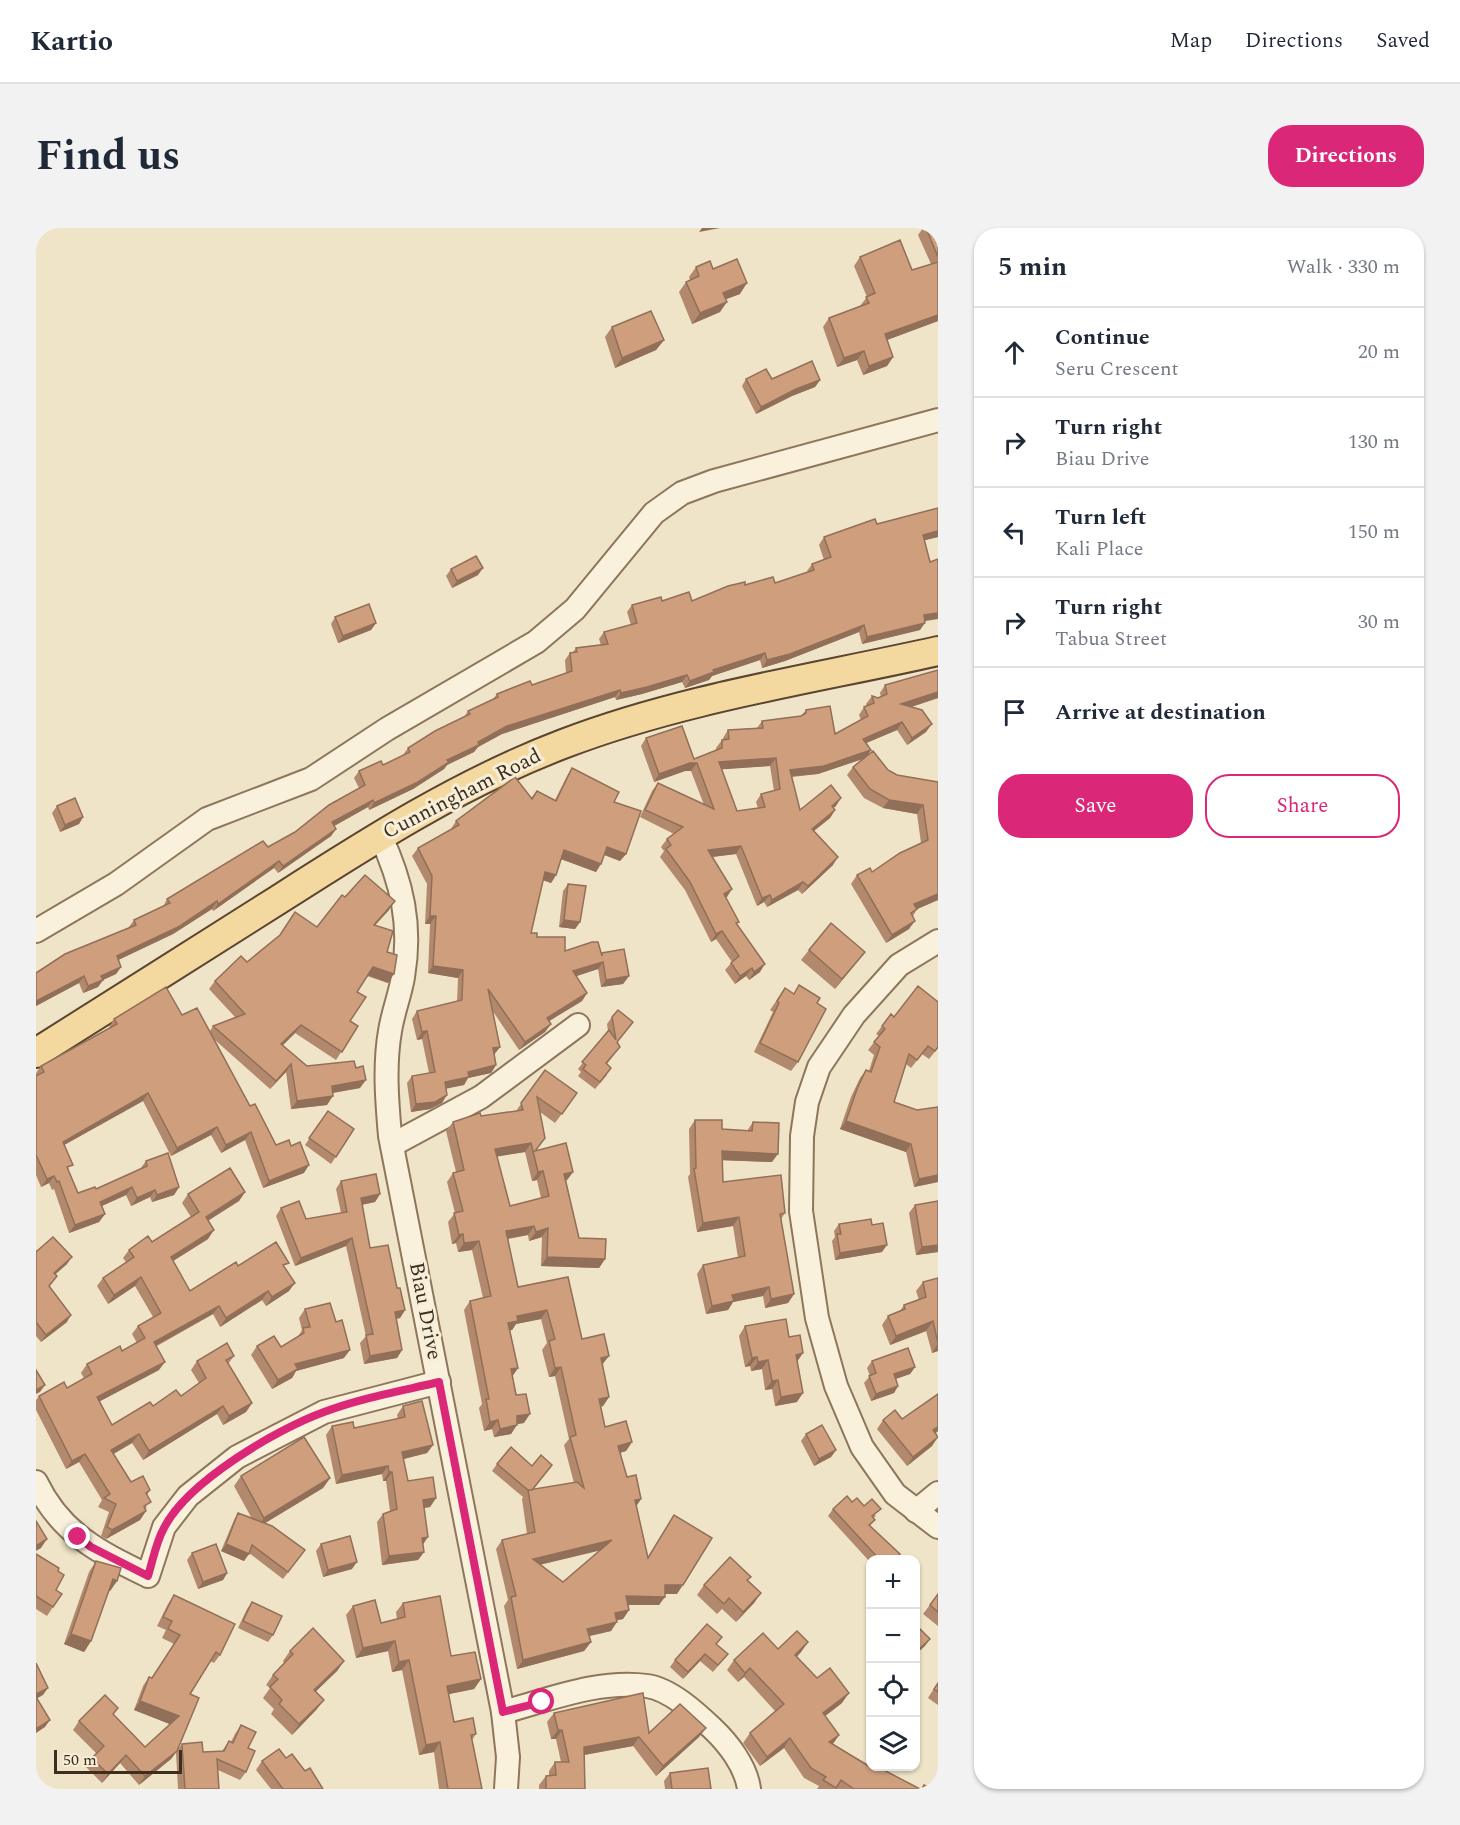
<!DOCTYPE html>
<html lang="en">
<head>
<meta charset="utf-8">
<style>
	:root { --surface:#fff; --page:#f2f2f3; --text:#1f2937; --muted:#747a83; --line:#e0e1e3; --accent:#db2777 }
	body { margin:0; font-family:Spectral,serif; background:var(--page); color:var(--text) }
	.controls { position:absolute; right:18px; bottom:18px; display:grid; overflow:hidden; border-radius:12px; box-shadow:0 2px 4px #0004 }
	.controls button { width:54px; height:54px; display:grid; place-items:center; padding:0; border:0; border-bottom:2px solid var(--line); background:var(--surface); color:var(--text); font:30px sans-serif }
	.scale { position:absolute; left:18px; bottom:15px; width:128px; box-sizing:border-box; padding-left:6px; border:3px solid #3d2e20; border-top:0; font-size:16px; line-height:21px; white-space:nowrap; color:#3d2e20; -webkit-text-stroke:4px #f7eed8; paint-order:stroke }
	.stop { position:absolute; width:18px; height:18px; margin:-14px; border:4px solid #db2777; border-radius:50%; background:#fff }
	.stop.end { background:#db2777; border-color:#fff; box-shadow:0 2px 6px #0008 }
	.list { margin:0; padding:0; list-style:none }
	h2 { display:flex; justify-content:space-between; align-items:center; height:78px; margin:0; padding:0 24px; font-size:26px }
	h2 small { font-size:20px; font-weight:400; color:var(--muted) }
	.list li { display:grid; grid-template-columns:39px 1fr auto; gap:18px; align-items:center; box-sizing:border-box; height:90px; padding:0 24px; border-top:2px solid var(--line) }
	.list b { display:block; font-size:22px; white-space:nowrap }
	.list p { margin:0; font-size:20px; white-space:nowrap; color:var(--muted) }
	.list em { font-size:20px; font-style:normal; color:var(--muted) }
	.actions { display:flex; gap:12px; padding:18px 24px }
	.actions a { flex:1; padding:14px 0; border:2px solid var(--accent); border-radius:24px; text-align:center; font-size:21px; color:var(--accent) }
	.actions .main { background:var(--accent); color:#fff }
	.icon { flex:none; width:33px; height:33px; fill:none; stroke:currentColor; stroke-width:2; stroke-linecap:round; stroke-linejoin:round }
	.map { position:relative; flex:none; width:902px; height:1561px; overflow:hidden; border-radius:24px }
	header { display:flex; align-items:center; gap:36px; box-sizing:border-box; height:84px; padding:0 30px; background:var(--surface); border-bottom:2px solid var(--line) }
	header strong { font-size:28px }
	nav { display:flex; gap:33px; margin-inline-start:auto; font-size:21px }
	.intro { display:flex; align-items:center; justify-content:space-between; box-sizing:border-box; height:144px; padding:0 36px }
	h1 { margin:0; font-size:42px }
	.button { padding:15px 27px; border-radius:24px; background:var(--accent); color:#fff; font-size:21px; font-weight:700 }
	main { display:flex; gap:36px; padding:0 36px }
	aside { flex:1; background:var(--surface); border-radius:24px; box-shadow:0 2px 4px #0004 }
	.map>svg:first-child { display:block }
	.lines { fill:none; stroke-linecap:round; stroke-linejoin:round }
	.minor-casing { stroke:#8d765c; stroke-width:26 }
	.major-casing { stroke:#5b4430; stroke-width:32 }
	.minor { stroke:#faf1dc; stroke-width:22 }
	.major { stroke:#f3d9a0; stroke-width:28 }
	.wall { fill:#b2896c; fill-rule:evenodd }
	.shaded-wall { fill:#916f58 }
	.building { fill:#cf9f7d; stroke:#916f58; stroke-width:1.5; fill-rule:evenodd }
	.route { stroke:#db2777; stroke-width:8 }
	.labels { text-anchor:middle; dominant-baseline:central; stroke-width:6; stroke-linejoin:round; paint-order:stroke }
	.street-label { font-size:21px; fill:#3d2e20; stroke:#f7eed8 }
</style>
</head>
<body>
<header>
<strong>Kartio</strong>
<nav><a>Map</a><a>Directions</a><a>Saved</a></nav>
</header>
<div class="intro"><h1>Find us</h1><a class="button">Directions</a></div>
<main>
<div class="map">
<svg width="902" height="1561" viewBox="0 0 902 1561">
	<rect width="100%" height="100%" fill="#f0e4c8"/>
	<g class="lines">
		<defs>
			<g id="minor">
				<path d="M344,607C366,654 376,697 367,749C364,767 357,784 354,803C348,838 351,873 354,908L467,1484L472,1529L470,1561"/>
				<path d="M0,703L80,656L171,591L275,551L351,501L500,414L539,381L618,285L646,265L678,253L902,192"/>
				<path d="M902,713L863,737L818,787L783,839L771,874L766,908L765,983L781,1090L800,1158L826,1219L859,1266L902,1299"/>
				<path d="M356,917L445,869L542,797"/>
				<path d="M0,1254C25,1306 63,1324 112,1348L128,1299L152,1268L201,1229L288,1184L403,1154"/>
				<path d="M880,1283L902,1265"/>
				<path d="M467,1484C512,1472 564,1451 611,1458C634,1461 660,1485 676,1500C692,1515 710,1538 713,1561"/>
			</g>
			<path id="major" d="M0,825C81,774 161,723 242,672C334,613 425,555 527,516C647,470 777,451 902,423"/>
		</defs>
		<use href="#minor" class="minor-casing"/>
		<use href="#major" class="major-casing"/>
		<use href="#minor" class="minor"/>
		<use href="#major" class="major"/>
	</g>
	<g class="wall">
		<path d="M887,0H902V93L851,112L857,129L851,138L827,147L821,132L801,139L787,99L793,90L824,78L831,69L818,38L824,29L876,42L895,36L882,7Z"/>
		<path d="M660,39L677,41L704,66L690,71L684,84L656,96L643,64L650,54L654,52L653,49Z"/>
		<path d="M576,99L628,112L620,122L579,140L569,109Z"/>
		<path d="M710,151H736L784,152L779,159L756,168L720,186L706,158Z"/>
		<path d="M841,296L902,309L888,312L889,393L884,402L826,416L823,404L749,433L726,440L724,432L676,448L673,452L649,460L646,454L606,466L580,472L579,469L466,506L442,519L438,524L411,537L408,541L377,561L333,582L332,579L298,598L300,601L295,608L242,645L238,640L177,683L176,681L137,706L82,732L85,739L80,746L67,752L62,759L47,765L43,755L0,778V745L93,700V699L98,692L127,679L131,671L232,619L259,604L323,560L318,550L323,543L347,537L367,527L372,520L428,489L432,483L457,471L461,466L496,457L530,445L529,432L534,425L537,424L540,420L565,417L563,411L568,404L595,397L591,384L596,377L626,373H656L709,357L739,355L772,344L771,343L776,336L788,332L783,317L788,309Z"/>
		<path d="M415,341L442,347L416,360L410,348Z"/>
		<path d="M299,389L340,395L335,402L302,415L295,396Z"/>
		<path d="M902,442V470L875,479L890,504L871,517L861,502L830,515L833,526L852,542L861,547L902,554V672L881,681L877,688L873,701L850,715L815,656L821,647L836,644L885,615L881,586L847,580L828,570L811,547L817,539L826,531L782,546L756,549L764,582L800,578L797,580L799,582L794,590L778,603L797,637L766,666L762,662L731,679L728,674L721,678L700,626L676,629L690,669L701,697L724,744L713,752L710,748L699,756L689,742L696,734L680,711L675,714L649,662L624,629L628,623L625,619L631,611L638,606L604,589L616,563L622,555L668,577L655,543H649L618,554L605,518L610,510L658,531L680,522V520L686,512H687V510L692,502L721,500L726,493L765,488L770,482L799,506L825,492L823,487L828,479L831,478L830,476L836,468L842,470L845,469L844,465L849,457ZM734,538L738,563L725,566L720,574L722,580L701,583L685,541Z"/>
		<path d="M536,540L578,574L590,626L584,633L568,627L560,644L525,631L520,647L515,655L507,652L495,705L529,723L565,725L593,748L587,756L565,759L562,741L540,748L551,765L546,773L513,793L515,796L509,804L483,822L456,782L464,819L458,826L460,837L455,845L432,850L428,857L410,860L406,875L394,881L375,884L371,855L376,848L393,845L386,811L381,812L376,791L381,783L421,774L422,750L392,745L394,696H389L391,656L376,628L382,620L415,601L420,593L495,570L501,563L519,572L531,548Z"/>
		<path d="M21,578L47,589L43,596L24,604L16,585Z"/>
		<path d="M532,656L544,694L539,701L523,699L527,663Z"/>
		<path d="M309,669L353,682L339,697L351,724L352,755L331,748L321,764L314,793L322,798L300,832L259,805L247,817L271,838L324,860L297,865L291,877L255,881L250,844L234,861L179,812L214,878L240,917L268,945L227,960L209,912L185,925L175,907L135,928L107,873L28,917L33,943L42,965L60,961L104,941L110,933L143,959L138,967L116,974L114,969L95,978L90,967L66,978L69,986L63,994L33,1005L18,961L16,962L13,955L5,959L0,947V845L5,838L73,800V799L78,791L146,787L174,803L177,798L199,789L173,761L179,753L211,734L281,699Z"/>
		<path d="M773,722L829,724L821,734L799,761L765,732Z"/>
		<path d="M757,765L781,775L762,834L755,843L718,824L737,784L734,782L743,769Z"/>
		<path d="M576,789L597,794L581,814L584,819L571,836V847L559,861L542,848L545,844L542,841L572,803L571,796Z"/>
		<path d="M846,798L902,820L893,831L886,826L875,840L870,836L858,874L881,882L902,879V954L878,959L870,924L804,901L815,869L824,850L830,842L833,843L838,827L832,822L843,808L840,806Z"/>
		<path d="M509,842L541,865L519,895L504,884L500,923L537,944L531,952L530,953L543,1010L569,1031L563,1040L505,1038L506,1009L493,1013L492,1007L472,1011L482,1059L546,1111L566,1137L573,1169L567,1178L565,1179L569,1199L596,1214L590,1223L584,1225L591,1249L605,1271L600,1278L612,1329L638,1287L641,1366H629L623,1377H592L593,1382L587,1391L581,1392L575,1403L553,1408L555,1414L548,1423L481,1441L468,1378L472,1372L460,1321L466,1312L491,1306L486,1271L487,1269L456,1243L461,1236L496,1238L516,1237L497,1262L538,1255L528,1217L533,1211L519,1148L513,1149L506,1122L511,1115L505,1091L480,1096L476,1102H474L482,1140L476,1148L488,1195L481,1196L475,1206L458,1209L456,1201L448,1203L443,1180L446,1176L428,1082L434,1073L447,1070L436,1022L422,1024L420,1015L416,1016L412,994L419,985L411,954L417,945L420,944L410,903L417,894L445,888L480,883ZM489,924L496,953L501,952L505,970L474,978L461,928ZM564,1322L527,1354L504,1336Z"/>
		<path d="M292,883L318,901L295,936L269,917Z"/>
		<path d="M659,892L686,901L711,903L717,894L736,934L686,932L687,954L749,985L745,991L758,1066L752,1075L729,1080L727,1068L697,1074L692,1082L670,1086L661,1046L667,1037L702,1030L697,998L661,1004L652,949L654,946L653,901Z"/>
		<path d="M305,953L344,966L339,974L326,977L334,1020L361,1060L369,1082L364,1090L360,1091L366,1122L361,1130L328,1136L324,1115L330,1108L310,1018L259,1038L240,988L245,980L270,991L305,985L300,961Z"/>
		<path d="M209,964L203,973L172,992V1011L137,1033L154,1063L202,1038L249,1040L253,1063L230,1078L226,1072L184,1099L177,1086L121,1118L123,1142L64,1173L76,1197L117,1178L145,1168L163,1155L155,1142L161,1133L198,1128L192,1136L216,1175L210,1184L187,1197L181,1186L107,1232L96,1215L77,1226L95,1254L114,1262L111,1267L110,1283L104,1292L70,1311L65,1308L73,1284L62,1279L66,1272L43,1234L30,1241L0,1182V1172L3,1168L31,1160L48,1150L45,1145L51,1136L86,1123L101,1115L96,1106L102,1098L117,1089L99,1058L72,1076L61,1058L67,1050L90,1034L87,1030L93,1022L116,1014L155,989L146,975L152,966Z"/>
		<path d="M902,973V1024L880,1027L873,985L879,977Z"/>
		<path d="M803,996L846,1024L799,1032L796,1013L799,1009L798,1003Z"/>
		<path d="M0,1023L31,1036L19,1046L13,1059L31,1094L5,1114L0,1108Z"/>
		<path d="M902,1050V1123L896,1125L890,1103L854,1117L846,1097L852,1088L864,1083L868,1077L883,1072L880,1063L887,1054Z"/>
		<path d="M269,1081L308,1130L260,1143L256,1150L236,1161L215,1127L221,1118L245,1119L261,1110L266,1102L263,1090Z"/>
		<path d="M709,1098L753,1109L762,1133L761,1174L739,1178L736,1161L729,1162L726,1141L715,1143L714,1138L709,1139L703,1108Z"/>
		<path d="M836,1133L879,1139L874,1146L860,1151L862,1158L858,1165L835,1173L828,1155L834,1148L831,1140Z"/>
		<path d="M367,1178L397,1217L391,1225L367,1231L372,1253L400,1270L394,1279L388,1280L387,1317L388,1324L382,1332L346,1337L341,1294L347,1286L354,1283L350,1253H347L346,1246L300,1256L290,1207L296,1198L318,1200L362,1191L361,1187Z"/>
		<path d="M866,1191L902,1203L900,1205L896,1218L871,1238L841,1201L847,1192Z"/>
		<path d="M770,1206L800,1222L795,1229L778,1238L765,1213Z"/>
		<path d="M205,1248L294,1250L287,1260L229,1295L269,1322L247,1351L213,1325L208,1333L185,1323L198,1292L202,1285L215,1289L198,1258Z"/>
		<path d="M816,1274L828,1278L840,1288L837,1290L839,1292L834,1298L864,1326L860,1332H834V1334L792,1288L797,1281Z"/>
		<path d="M285,1316L316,1341L287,1349L280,1323Z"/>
		<path d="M156,1325L191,1345L187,1352L162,1361L151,1332Z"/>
		<path d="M0,1326L22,1343L17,1379L11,1388L0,1381Z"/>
		<path d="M60,1333L81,1353L74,1363H73L55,1413L48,1424L28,1416L53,1344Z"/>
		<path d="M715,1349L712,1352L725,1365L718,1375L700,1394L686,1381L681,1386L661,1367L668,1357Z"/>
		<path d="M902,1366V1398L887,1386Z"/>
		<path d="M138,1367L184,1427L178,1435L174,1433L154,1466L141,1523L135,1531L103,1557L84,1535L66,1555L50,1539L60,1525L37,1502L43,1493L78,1487L109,1519L134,1496L98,1482L107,1458L113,1449L116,1450L138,1416L126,1410L130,1402L121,1398L132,1376Z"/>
		<path d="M216,1374L237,1407L232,1414L202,1400L211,1381Z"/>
		<path d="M367,1375L415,1428L445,1451L438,1461L412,1466L418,1494L440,1506L436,1512L446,1561H403L398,1524L383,1527L366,1442L356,1444L352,1423L320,1430L310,1387L317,1378L345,1395L361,1391L360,1384Z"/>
		<path d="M772,1414L765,1424L761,1429L806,1475L789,1488L803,1507L797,1516L840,1541L884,1561H781L783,1558L768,1550L748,1520L724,1538L707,1515L714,1505L739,1483L708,1449L702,1454L691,1442L698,1432L742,1421Z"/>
		<path d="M681,1417L692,1426L677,1444L664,1433L647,1451L634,1439L639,1432Z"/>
		<path d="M254,1423L308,1433L301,1443L279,1464L288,1472L280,1482L256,1507L235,1486L238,1481L227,1470L234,1460L230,1457L237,1447L248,1435L247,1433Z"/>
		<path d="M902,1454V1477L892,1470Z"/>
		<path d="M518,1485L613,1505L670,1500L663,1509L620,1548L597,1518L548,1527L549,1561H503V1557L510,1548H513V1543L519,1534H525L520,1511H515L511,1494Z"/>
		<path d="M205,1497L212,1520L210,1544L204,1552L182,1542L183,1561H142L140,1524L146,1516L167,1524L186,1523L193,1513L195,1514L199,1506Z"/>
		<path d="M250,1530L269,1543L287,1561H235L220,1542L226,1533Z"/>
		<path d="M634,1545L675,1561H629L628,1553Z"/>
	</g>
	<g class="shaded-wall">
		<path d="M666,0H684L663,4Z"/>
		<path d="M711,55L704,66L680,75L687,65Z"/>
		<path d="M691,74L684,84L656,96L664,85Z"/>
		<path d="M902,87V93L843,115L849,106Z"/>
		<path d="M628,112L620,122L579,140L586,130Z"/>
		<path d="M828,123L821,132L801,139L808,130Z"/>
		<path d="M857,129L851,138L827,147L833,138Z"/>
		<path d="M784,152L779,159L756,168L720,186L725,179L760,161Z"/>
		<path d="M902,303V309L882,314L887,307Z"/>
		<path d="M447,340L442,347L416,360L421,353Z"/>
		<path d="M902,385V391L883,394L888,387Z"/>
		<path d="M340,395L335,402L302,415L307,408Z"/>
		<path d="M889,395L884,402L826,416L831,409Z"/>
		<path d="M828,397L823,404L749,433L726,440L731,432Z"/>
		<path d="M729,425L724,432L676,448L673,452L649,460L654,453L677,442Z"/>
		<path d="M651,447L646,454L606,466L580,472L585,465Z"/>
		<path d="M584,462L579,469L466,506L442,519L438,524L411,537L408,541L377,561L333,582L338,575L411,532L471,498Z"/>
		<path d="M902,464V470L860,484L865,476Z"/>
		<path d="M866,494L861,502L821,519L827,511Z"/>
		<path d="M896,496L890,504L871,517L876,510Z"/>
		<path d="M835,522L830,530L782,546L748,549L754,542Z"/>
		<path d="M740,530L734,538L677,542L683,534Z"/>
		<path d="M654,535H661L655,543H649L618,554L623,546Z"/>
		<path d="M805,570L800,578L790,585L796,578Z"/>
		<path d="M337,572L332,579L291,602L296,594Z"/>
		<path d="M853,572L887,577L881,586L847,580Z"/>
		<path d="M799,582L794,590L770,609L776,601Z"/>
		<path d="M47,589L43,596L24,604L29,597Z"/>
		<path d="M300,601L295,608L242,645L247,638Z"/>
		<path d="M705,618L700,626L667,630L672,622Z"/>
		<path d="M571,619L590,626L584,633L566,626Z"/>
		<path d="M528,622L565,636L560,644L522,630Z"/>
		<path d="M802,629L797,637L766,666L772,658Z"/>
		<path d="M243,633L238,640L177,683L182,676Z"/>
		<path d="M509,644L520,647L515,655L504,651Z"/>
		<path d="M767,654L762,662L731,679L736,672Z"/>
		<path d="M696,661L691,669L683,674L688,666Z"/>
		<path d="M902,666V672L872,685L878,676Z"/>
		<path d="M734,667L728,674L721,678L726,670Z"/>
		<path d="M181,673L176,681L137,706L76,735L81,728Z"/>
		<path d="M359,673L353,682L332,705L338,697Z"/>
		<path d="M394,688H400L394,696H389Z"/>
		<path d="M528,692L544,694L539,701L523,699Z"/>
		<path d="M879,693L873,701L850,715L856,707Z"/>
		<path d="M686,703L680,711L675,714L680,706Z"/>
		<path d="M829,724L821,734L799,761L806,751Z"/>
		<path d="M567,734L562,741L532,751L537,743Z"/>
		<path d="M729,736L724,744L713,752L718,744Z"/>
		<path d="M397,738L427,742L422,750L392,745Z"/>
		<path d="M85,739L80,746L60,755L65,748Z"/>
		<path d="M337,739L358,746L352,755L331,747Z"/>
		<path d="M716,740L710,748L699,756L704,748Z"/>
		<path d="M48,748L43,755L0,778V773Z"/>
		<path d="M593,748L587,756L565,759L570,752Z"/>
		<path d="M67,752L62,759L47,765L52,758Z"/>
		<path d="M551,765L546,773L505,798L511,790Z"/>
		<path d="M515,796L509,804L483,822L489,814Z"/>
		<path d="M265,797L259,805L240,824L245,816Z"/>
		<path d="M391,803L386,811L381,812L386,804Z"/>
		<path d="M464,819L458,827L457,820Z"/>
		<path d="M255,836L250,844L234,861L240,853Z"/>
		<path d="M460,837L455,845L432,850L428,857L404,862L409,854L432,844Z"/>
		<path d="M330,852L324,860L290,866L296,858Z"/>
		<path d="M112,865L107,873L21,921L27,914Z"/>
		<path d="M411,867L406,875L394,881L375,884L380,876Z"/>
		<path d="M297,868L291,877L255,881L261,873Z"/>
		<path d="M810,893L875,916L870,924L804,901Z"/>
		<path d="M181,899L175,907L135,928L141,920Z"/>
		<path d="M215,904L209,912L185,925L190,917Z"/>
		<path d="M495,915L489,924L453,930L459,921Z"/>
		<path d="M686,923L742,926L736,934L680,932Z"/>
		<path d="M273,937L268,945L227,960L233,953Z"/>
		<path d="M507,943L501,952L496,953L502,944Z"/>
		<path d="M537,944L531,952L522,955L528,946Z"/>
		<path d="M902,947V954L878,959L883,951Z"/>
		<path d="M18,948L13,955L5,959L11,951Z"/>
		<path d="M96,959L90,967L59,981L64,974Z"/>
		<path d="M143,959L138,967L116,974L121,967Z"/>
		<path d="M119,962L114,969L95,978L101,970Z"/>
		<path d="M209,964L203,973L164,998L170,989Z"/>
		<path d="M344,966L339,974L319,978L325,970Z"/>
		<path d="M69,986L63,994L33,1005L39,997Z"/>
		<path d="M703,989L697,998L661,1004L667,995Z"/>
		<path d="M498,998L492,1007L464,1012L470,1003Z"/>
		<path d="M512,1000L506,1009L493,1013L500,1004Z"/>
		<path d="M178,1002L172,1011L129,1038L135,1029Z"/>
		<path d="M427,1006L420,1015L416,1016L423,1007Z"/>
		<path d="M316,1010L310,1018L259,1038L265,1030Z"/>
		<path d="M443,1013L436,1022L422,1024L428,1015Z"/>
		<path d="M851,1017L846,1024L799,1032L804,1025Z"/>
		<path d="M902,1017V1024L880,1027L886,1019Z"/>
		<path d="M36,1029L31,1036L13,1052L18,1045Z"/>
		<path d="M511,1029L569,1031L563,1040L505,1038Z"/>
		<path d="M105,1049L99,1058L72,1076L78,1067Z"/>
		<path d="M259,1055L253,1063L230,1078L236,1069Z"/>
		<path d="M733,1059L727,1068L697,1074L692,1082L670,1086L676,1078L696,1067Z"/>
		<path d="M232,1063L226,1072L184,1099L190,1090Z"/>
		<path d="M758,1066L752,1075L729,1080L735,1071Z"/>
		<path d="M183,1078L177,1086L112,1122L118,1114Z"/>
		<path d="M369,1082L364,1090L353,1092L359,1084Z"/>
		<path d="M511,1082L505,1091L480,1096L476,1102L466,1104L472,1095L481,1088Z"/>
		<path d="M35,1087L31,1094L5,1114L10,1107Z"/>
		<path d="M897,1093L890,1103L854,1117L860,1108Z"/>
		<path d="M902,1115V1123L896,1125Z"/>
		<path d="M314,1122L308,1130L260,1143L256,1150L236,1161L242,1152L259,1136Z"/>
		<path d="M366,1122L361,1130L328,1136L334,1128Z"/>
		<path d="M767,1125L761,1134L760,1127Z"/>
		<path d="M573,1128L566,1137L565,1130Z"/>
		<path d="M721,1129L714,1138L709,1139L716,1130Z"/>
		<path d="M732,1132L726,1141L715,1143L722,1134Z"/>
		<path d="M129,1134L123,1142L55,1178L61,1169Z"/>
		<path d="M525,1139L519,1148L513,1149L519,1140Z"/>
		<path d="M879,1139L874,1146L853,1153L858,1146Z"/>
		<path d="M482,1140L476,1149L475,1141Z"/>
		<path d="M742,1152L736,1161L729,1162L736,1153Z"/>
		<path d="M9,1157L4,1164L0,1166V1162Z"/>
		<path d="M862,1158L858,1165L835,1173L840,1166Z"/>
		<path d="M767,1165L761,1174L739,1178L745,1169Z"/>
		<path d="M573,1169L567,1178L557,1180L563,1171Z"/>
		<path d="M216,1175L210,1184L187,1197L193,1188Z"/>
		<path d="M187,1178L181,1186L107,1232L113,1223Z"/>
		<path d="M494,1186L488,1195L475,1197L481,1188Z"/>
		<path d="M462,1192L456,1201L448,1203L454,1194Z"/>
		<path d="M481,1197L475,1206L458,1209L464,1201Z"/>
		<path d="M902,1199V1203L891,1211L897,1202Z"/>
		<path d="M103,1206L96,1215L69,1231L75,1222Z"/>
		<path d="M902,1209L896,1218L871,1238L877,1229Z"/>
		<path d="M596,1214L590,1223L576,1227L582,1218Z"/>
		<path d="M397,1217L391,1225L360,1233L366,1224Z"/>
		<path d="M800,1222L795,1229L778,1238L783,1231Z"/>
		<path d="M49,1226L43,1234L30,1241L36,1233Z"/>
		<path d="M352,1238L346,1246L300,1256L306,1247Z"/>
		<path d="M353,1244H356L350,1253H347Z"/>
		<path d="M294,1250L287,1260L221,1300L228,1290Z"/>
		<path d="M400,1270L394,1279L381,1281L387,1272Z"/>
		<path d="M605,1271L599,1280V1272Z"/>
		<path d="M110,1283L104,1292L70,1311L76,1302Z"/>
		<path d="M392,1309L386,1318V1310Z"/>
		<path d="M11,1311L5,1320L0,1323V1318Z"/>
		<path d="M576,1312L570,1321L491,1340L497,1331Z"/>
		<path d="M190,1316L213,1326L208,1333L185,1323Z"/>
		<path d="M388,1324L382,1332L346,1337L353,1328Z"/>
		<path d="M321,1334L316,1341L287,1349L292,1342Z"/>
		<path d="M191,1345L187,1352L162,1361L167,1354Z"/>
		<path d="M77,1351L81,1353L74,1363L69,1362Z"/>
		<path d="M629,1357H647L641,1366H623Z"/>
		<path d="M725,1365L718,1375L700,1394L707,1384Z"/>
		<path d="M590,1368L629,1369L623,1377H583Z"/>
		<path d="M593,1382L587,1391L573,1394L579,1385Z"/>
		<path d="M581,1394L575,1403L545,1410L551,1401Z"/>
		<path d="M35,1406L55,1413L48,1424L28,1416Z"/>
		<path d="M894,1411L889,1418L879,1427V1425Z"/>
		<path d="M359,1413L352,1423L320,1430L327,1420Z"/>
		<path d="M555,1414L548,1423L481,1441L487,1432Z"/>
		<path d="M772,1414L765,1424L752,1436L759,1427Z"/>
		<path d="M669,1426L664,1433L647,1451L652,1444Z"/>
		<path d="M373,1432L366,1442L356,1444L363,1434Z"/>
		<path d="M308,1433L301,1443L271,1472L278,1462Z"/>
		<path d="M714,1440L708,1449L702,1454L709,1445Z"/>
		<path d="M445,1451L438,1461L404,1468L411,1458Z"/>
		<path d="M12,1460L7,1467L0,1471V1466Z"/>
		<path d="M813,1465L806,1475L780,1495L787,1485Z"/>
		<path d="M288,1472L280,1482L256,1507L263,1496Z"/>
		<path d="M104,1473L143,1488L136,1497L98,1482Z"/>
		<path d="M14,1492L9,1499L0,1505V1501Z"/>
		<path d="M670,1500L663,1509L620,1548L627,1538Z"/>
		<path d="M522,1502H526L520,1511H515Z"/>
		<path d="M803,1507L796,1517L793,1514Z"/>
		<path d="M603,1509L597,1518L542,1528L548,1519Z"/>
		<path d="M754,1510L748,1520L724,1538L731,1529Z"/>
		<path d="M404,1514L398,1524L383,1527L390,1517Z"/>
		<path d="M141,1523L135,1531L103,1557L109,1548Z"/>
		<path d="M90,1527L84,1535L66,1555L72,1546Z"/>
	</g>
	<g class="building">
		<path d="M890,0H902V29Z"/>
		<path d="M864,12L876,42L902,34V87L849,106L857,129L833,138L828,123L808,130L793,90L833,75L830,69L839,65L824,29Z"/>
		<path d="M701,31L711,55L687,65L691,74L664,85L650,54L663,48L660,39L674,33L677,41Z"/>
		<path d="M615,83L628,112L586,130L576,99Z"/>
		<path d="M776,133L784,152L760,161L725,179L710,151L730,141L736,151Z"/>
		<path d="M902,280V303L887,307L894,334L902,331V385L888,387L889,395L831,409L828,397L754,426L731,432L729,425L677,442L678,444L654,453L651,447L611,459L585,465L584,462L471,498L442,514L443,517L411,532L413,534L382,554L338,575L337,572L296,594L300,601L247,638L243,633L182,676L181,673L142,699L81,728L85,739L65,748L67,752L52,758L48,748L0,773V745L29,726L100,697L98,692L134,675L131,671L227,613L232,619L259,604L293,577L329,557L323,543L345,533L347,537L374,524L372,520L399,503L434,486L432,483L462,469L461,466L494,453L496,457L536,443L534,425L541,424L540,420L572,416L568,404L601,395L596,377L625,369L626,373L653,364L656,373L692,358L709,354V357L737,349L739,355L778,342L776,336L795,329L788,309L839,291L841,296Z"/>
		<path d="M440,328L447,340L421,353L415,341Z"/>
		<path d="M333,376L340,395L307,408L299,389Z"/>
		<path d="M902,442V464L865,476L886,482L896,496L876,510L866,494L827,511L835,522L788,538L754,542L764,582L795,557L805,570L796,578L799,582L776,601L802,629L772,658L767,654L736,672L734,667L726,670L705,618L672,622L696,661L688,666L703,694L700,695L729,736L718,744L716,740L704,748L695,735L703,728L686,703L680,706L654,654L630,621L635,617L631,611L647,599L609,582L622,555L678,581L661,535H654L623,546L610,510L646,498L658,531L686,520V512L693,511L692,502L727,500L726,493L765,488L770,485V482L794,478L799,506L832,488L828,479L838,475L836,468L842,470L851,466L849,457ZM740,530L744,561L725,566L729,579L701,583L683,534Z"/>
		<path d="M837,523L852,542L861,547L902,554V666L878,676L881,681L875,685L879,693L856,707L821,647L834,640L836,644L864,625L892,612L887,577L853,572L834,561L817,539Z"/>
		<path d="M536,540L583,564L578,574L605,583L590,626L571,619L565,636L528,622L520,647L509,644L495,705H501V709H529V723L556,714H562L566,728V725L588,721L593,748L570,752L567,734L537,743L551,765L511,790L515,796L489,814L452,761L464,819L457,820L460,837L432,844L433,849L409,854L411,867L399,874L380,876L376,848L399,844L391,803L386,804L381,783L426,772L427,742L397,738L400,688H394L396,648L382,620L423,597L420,593L479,549L496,571L501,563L520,573Z"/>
		<path d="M39,570L47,589L29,597L21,578Z"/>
		<path d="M329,647L359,673L338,697L357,703L351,724L361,727L358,746L337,739L321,764L330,769L314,793L322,798L306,824L265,797L245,816L271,838L318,833L320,840L327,838L330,852L296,858L297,868L261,873L255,836L240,853L177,798L209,786L179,753L205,728L211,734L244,707L259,684L281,699L306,667L309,669Z"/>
		<path d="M532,656L550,658L544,694L528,692Z"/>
		<path d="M795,695L829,724L806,751L773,722Z"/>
		<path d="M763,757L784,770L781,775L790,781L762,834L724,815L743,775L741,773L749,760L758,766Z"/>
		<path d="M882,758L902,774V819L899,823L892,818L881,832L873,826L858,874L881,882L902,879V947L883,951L875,916L810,893L821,861L830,842L835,844L844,819L838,814L849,801L846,798L855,786L858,789Z"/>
		<path d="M130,759L146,787L161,780L214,878L219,876L240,917L253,912L255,918L264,914L273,937L233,953L215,904L190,917L181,899L141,920L112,865L27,914L37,937L31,939L42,965L59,959L60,961L111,938L110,933L132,925L143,959L121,967L119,962L101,970L96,959L64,974L69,986L39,997L23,953L21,954L18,948L11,951L0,927V848L8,844L5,838L81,796L78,791Z"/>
		<path d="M582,782L597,794L581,814L584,819L570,835L575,840L564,854L547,841L550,837L546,834L573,802L580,812L576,789Z"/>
		<path d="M509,842L541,865L526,886L501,869L509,910L499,923L530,915L537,944L528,946L543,1010L570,1011L569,1031L511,1029L512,1000L500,1004L498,998L470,1003L482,1059L532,1049L546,1111L568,1106L573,1128L565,1130L573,1169L563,1171L569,1199L590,1193L596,1214L582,1218L591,1249L600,1247L605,1271L599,1272L612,1330L638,1287L676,1310L647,1357H629V1369L590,1368L593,1382L579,1385L581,1394L551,1401L555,1414L487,1432L475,1369L480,1368L466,1312L499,1304L492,1262L541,1254L548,1260L534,1209L540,1207L525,1139L519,1140L513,1113L519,1111L511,1082L481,1088L482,1093L472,1095L482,1140L475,1141L480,1167L490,1166L494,1186L481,1188V1197L464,1201L462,1192L454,1194L450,1171H453L434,1073L455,1068L443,1013L428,1015L427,1006L423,1007L418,985L427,983L417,945L428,942L417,894L444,885L445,888L487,882L485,875ZM495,915L502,944L507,943L513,968L474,978L459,921ZM576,1312L527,1354L497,1331Z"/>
		<path d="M292,883L318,901L300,929L273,910Z"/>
		<path d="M659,892H686V901L716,903L717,894L743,895L742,926L686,923L687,954L745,947L749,985L744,986L758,1066L735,1071L733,1059L696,1067L698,1073L676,1078L667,1037L709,1028L703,989L667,995L658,941L660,940Z"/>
		<path d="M194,940L209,964L170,989L178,1002L135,1029L154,1063L200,1034L202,1038L240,1014L253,1035L247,1037L259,1055L236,1069L232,1063L190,1090L183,1078L118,1114L129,1134L61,1169L76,1197L114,1174L117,1178L140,1162L145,1168L170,1150L161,1133L191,1115L198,1128L190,1132L216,1175L193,1188L187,1178L113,1223L103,1206L75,1222L95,1254L107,1248L114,1262L110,1265L115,1274L108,1278L110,1283L76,1302L71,1299L80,1276L68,1270L74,1266L49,1226L36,1233L3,1168L28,1154L31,1160L56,1146L51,1136L84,1118L86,1123L109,1110L102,1098L125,1085L105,1049L78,1067L67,1050L98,1029L93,1022L112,1008L116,1014L163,984L152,966Z"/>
		<path d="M340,946L344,966L325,970L334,1020L352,1017L361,1060H364L369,1082L359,1084L366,1122L334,1128L330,1107L337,1106L316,1010L265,1030L245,980L263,973L270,991L311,984L305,953Z"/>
		<path d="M902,973V1017L886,1019L879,977Z"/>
		<path d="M835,991L836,997L847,995L851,1017L804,1025L801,1006H805L803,996Z"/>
		<path d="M17,1009L36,1029L18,1045L21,1048L13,1058L35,1087L10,1107L0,1094V1023H1Z"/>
		<path d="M902,1050V1115L897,1093L860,1108L852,1088L869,1081L868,1077L890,1069L887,1054Z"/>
		<path d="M294,1075L300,1094L306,1092L314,1122L259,1136L262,1141L242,1152L221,1118L238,1108L245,1119L268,1105L267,1100L274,1099L269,1081Z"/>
		<path d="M750,1091L753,1109L764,1107L767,1125L760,1127L767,1165L745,1169L742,1152L736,1153L732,1132L722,1134L721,1129L716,1130L709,1098Z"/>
		<path d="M872,1120L879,1139L858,1146L862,1158L840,1166L833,1148L840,1145L836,1133Z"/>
		<path d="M0,1142L9,1157L0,1162Z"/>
		<path d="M902,1166V1199L897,1202L902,1209L877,1229L847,1192L859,1182L866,1191Z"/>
		<path d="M386,1173L397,1217L366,1224L372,1253L397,1249L400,1270L387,1272L392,1309L386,1310L388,1324L353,1328L347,1286L361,1281L356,1244H353L352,1238L306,1247L296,1198L317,1194L318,1200L369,1189L367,1178Z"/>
		<path d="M786,1197L800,1222L783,1231L770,1206Z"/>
		<path d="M268,1209L294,1250L228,1290L205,1248Z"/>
		<path d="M475,1219L496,1238L505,1227L516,1237L496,1262H492L461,1236Z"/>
		<path d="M811,1268L816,1274L821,1270L828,1278L836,1271L845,1281L836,1288L839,1292L833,1297L864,1326L858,1332H844L797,1281Z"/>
		<path d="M202,1285L236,1298L269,1322L252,1344L216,1317L213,1326L190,1316Z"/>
		<path d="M0,1293L11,1311L0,1318Z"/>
		<path d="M314,1308L321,1334L292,1342L285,1316Z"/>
		<path d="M180,1316L191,1345L167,1354L156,1325Z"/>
		<path d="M0,1326L23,1340L22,1343L28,1347L20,1362L26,1366L17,1379L0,1368Z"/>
		<path d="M694,1329L715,1349L711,1352L725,1365L707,1384L693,1370L688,1376L668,1357Z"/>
		<path d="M60,1333L85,1340L81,1353L77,1351L55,1413L35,1406Z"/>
		<path d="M902,1366V1384L894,1377Z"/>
		<path d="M138,1367L199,1396L184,1427L180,1424L154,1466L163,1470L141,1523L109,1548L90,1527L72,1546L56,1530L68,1518L43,1493L69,1467L82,1480L77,1486L109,1519L143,1488L104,1473L113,1449L116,1450L144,1407L132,1401L136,1393L127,1389Z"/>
		<path d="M404,1368L415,1428L439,1424L445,1451L411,1458L418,1494L437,1490L440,1506L435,1507L446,1561H412L404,1514L390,1517L373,1432L363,1434L359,1413L327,1420L317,1378L339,1372L345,1395L369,1389L367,1375Z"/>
		<path d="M216,1374L246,1388L237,1407L207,1393Z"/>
		<path d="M671,1396L686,1409L680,1416L692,1426L682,1437L669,1426L652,1444L639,1432Z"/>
		<path d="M879,1396L894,1411L879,1425Z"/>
		<path d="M277,1400L308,1433L278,1462L288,1472L263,1496L243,1476L246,1472L234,1459L242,1451L237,1447L257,1426L254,1423Z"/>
		<path d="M761,1403L772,1414L759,1427L781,1450L794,1440L813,1465L787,1485L803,1507L793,1514L834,1539L840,1541L842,1539L884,1561H818L805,1552L800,1560L787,1552L790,1549L775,1540L754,1510L731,1529L714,1505L748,1476L714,1440L709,1445L698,1432L727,1405L742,1421Z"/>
		<path d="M0,1435L12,1460L0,1466Z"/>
		<path d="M902,1455V1464L898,1461Z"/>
		<path d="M607,1465L613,1505L644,1476L670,1500L627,1538L603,1509L548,1519L549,1561H510V1548L520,1547L519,1534H533L526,1502H522L518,1485Z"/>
		<path d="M0,1469L14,1492L0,1501Z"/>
		<path d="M205,1497L220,1504L212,1520L219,1523L210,1544L181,1531L183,1561H149L146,1516L166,1514L167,1524L188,1523L193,1513L197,1515Z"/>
		<path d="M243,1521L250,1530L256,1526L269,1543L274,1540L287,1561H247L226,1533Z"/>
		<path d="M672,1540L675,1561H636L634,1545Z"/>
		<path d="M888,1557L896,1561H886Z"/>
	</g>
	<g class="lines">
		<path class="route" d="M42,1309L55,1319L112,1348C117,1332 120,1314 128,1300C151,1254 241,1201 288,1184C325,1170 365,1163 403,1154L467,1484L506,1474"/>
	</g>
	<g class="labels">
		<g class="street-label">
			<text transform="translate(426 566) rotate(-27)">Cunningham Road</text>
			<text transform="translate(389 1083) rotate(79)">Biau Drive</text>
		</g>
	</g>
</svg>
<div class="controls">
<button>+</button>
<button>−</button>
<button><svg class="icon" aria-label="locate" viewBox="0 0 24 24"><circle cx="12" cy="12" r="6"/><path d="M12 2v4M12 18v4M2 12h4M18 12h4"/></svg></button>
<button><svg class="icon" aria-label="layers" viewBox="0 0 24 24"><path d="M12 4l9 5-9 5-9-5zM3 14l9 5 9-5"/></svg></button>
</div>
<div class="scale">50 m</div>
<div class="stop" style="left:506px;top:1474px"></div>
<div class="stop end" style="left:42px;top:1309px"></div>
</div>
<aside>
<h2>5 min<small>Walk · 330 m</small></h2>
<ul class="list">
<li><svg class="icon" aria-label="ahead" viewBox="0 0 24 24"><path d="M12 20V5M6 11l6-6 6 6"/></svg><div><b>Continue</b><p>Seru Crescent</p></div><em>20 m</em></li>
<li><svg class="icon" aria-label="right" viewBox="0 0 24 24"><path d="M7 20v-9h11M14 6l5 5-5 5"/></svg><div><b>Turn right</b><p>Biau Drive</p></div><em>130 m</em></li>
<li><svg class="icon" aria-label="left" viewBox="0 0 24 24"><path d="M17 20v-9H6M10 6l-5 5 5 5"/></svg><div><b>Turn left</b><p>Kali Place</p></div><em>150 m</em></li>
<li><svg class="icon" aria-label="right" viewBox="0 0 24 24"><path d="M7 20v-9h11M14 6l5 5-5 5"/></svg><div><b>Turn right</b><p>Tabua Street</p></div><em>30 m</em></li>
<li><svg class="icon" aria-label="arrive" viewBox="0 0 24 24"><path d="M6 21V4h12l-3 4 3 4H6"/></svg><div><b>Arrive at destination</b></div></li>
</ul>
<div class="actions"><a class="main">Save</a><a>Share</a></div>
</aside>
</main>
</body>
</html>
